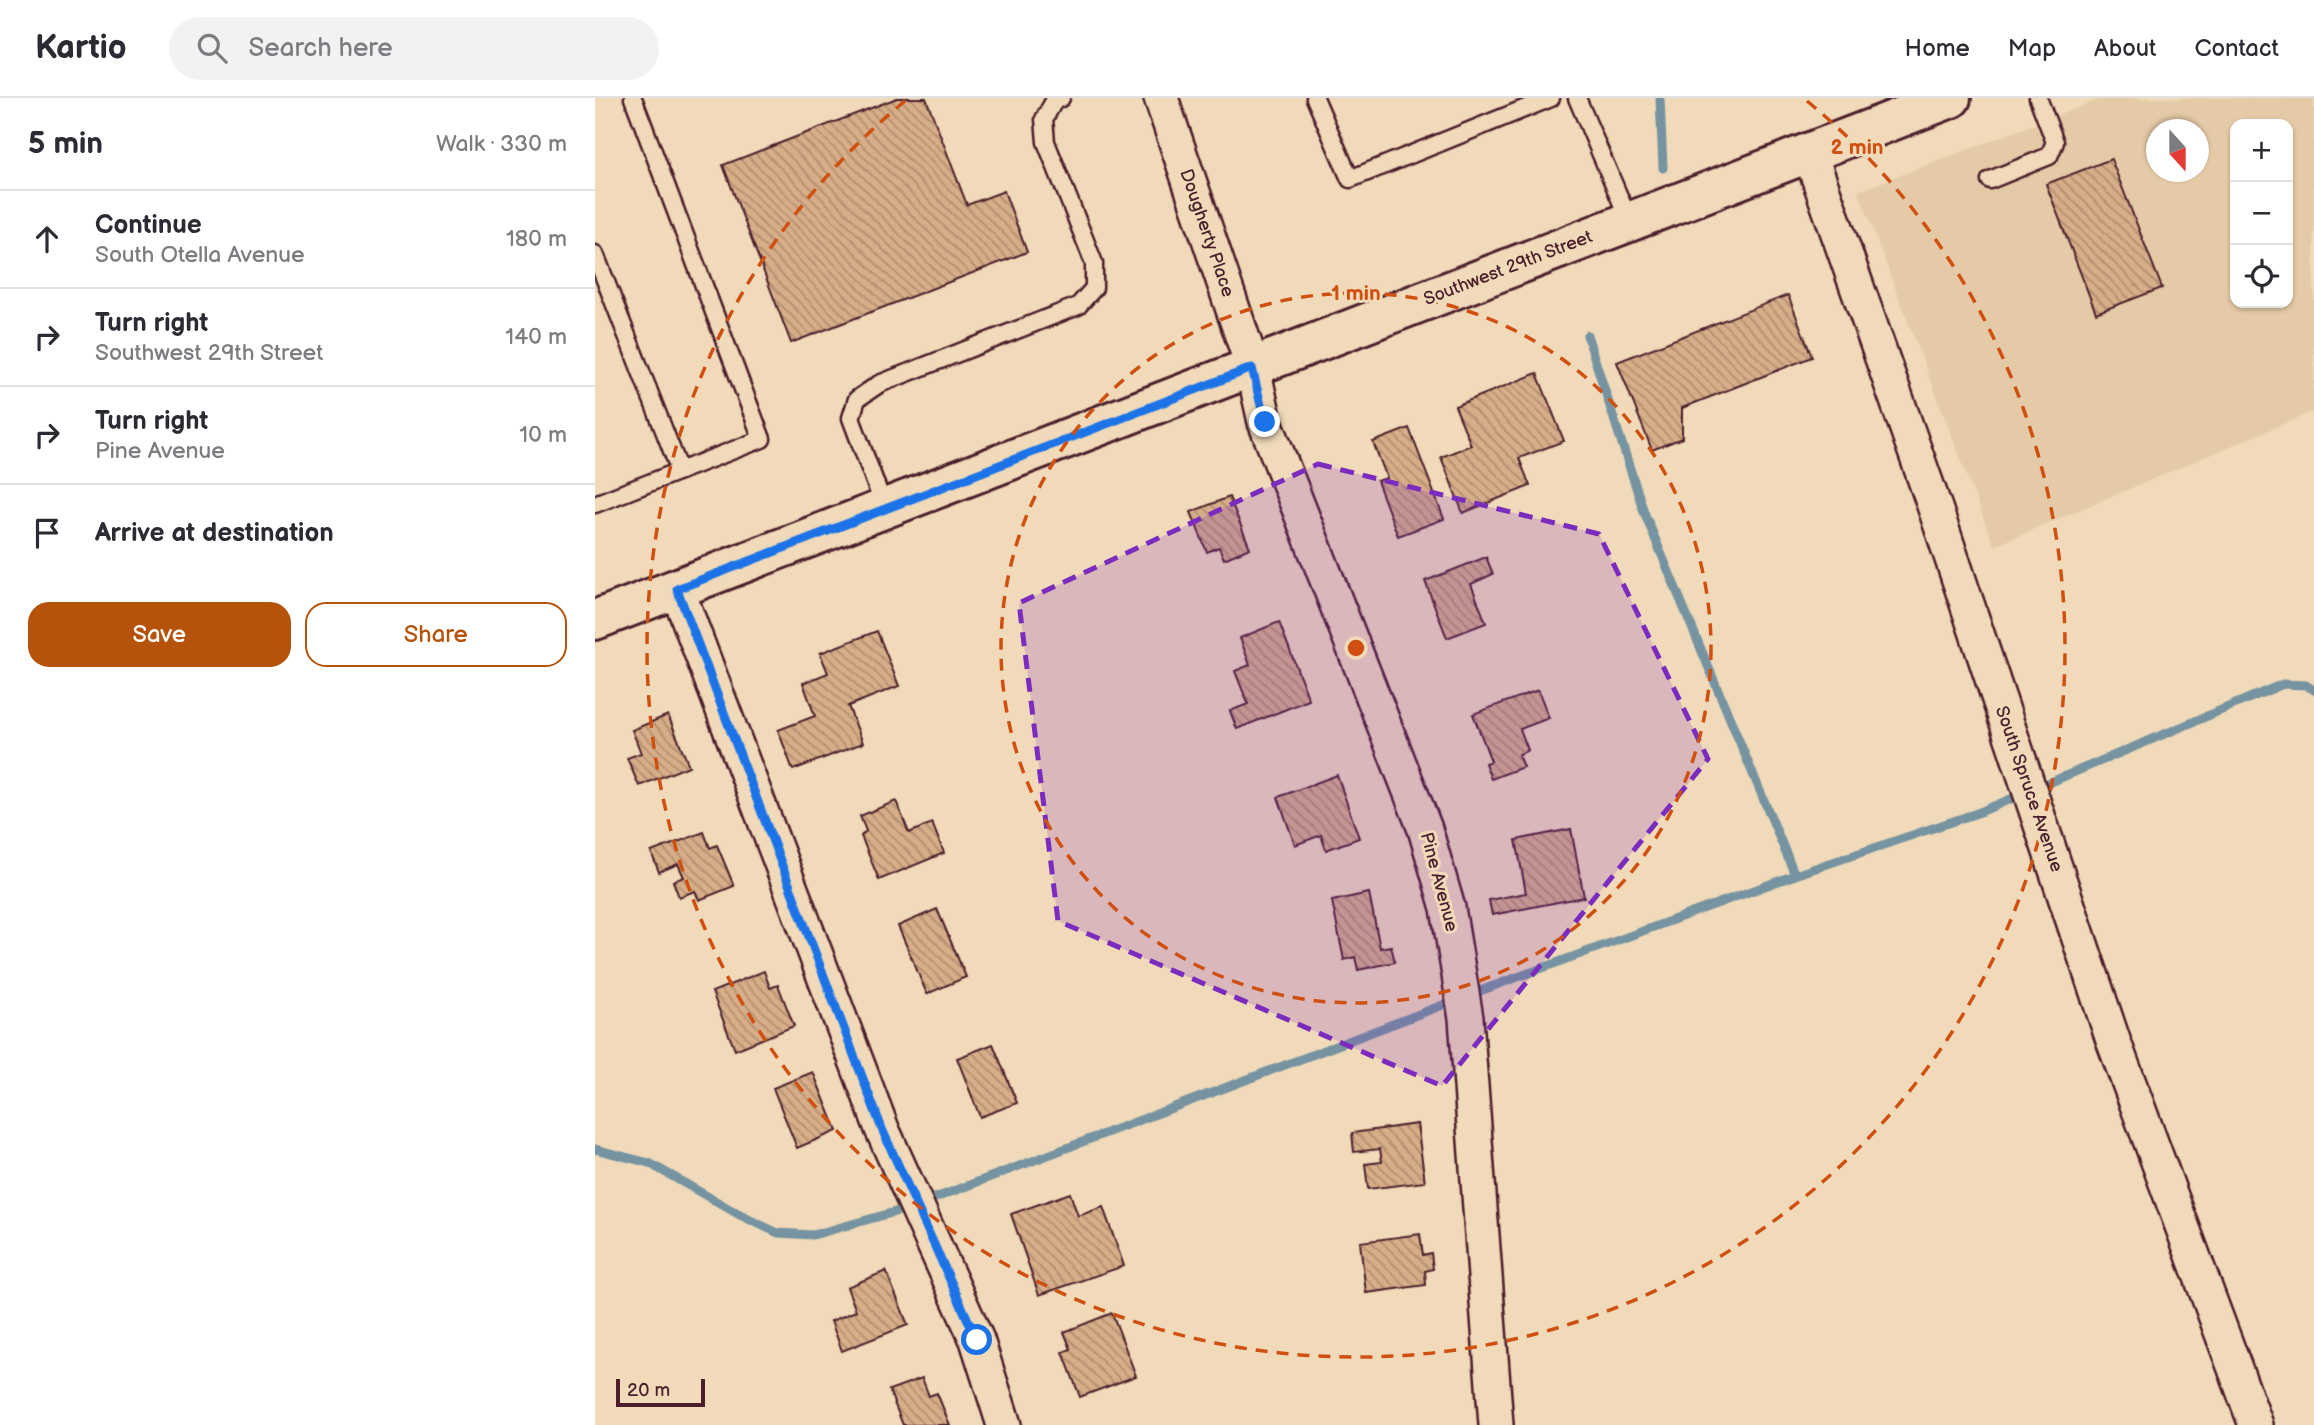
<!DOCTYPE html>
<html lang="en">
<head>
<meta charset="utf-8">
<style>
	:root { --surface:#fff; --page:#f2f2f3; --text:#2b2b33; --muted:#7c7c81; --line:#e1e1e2; --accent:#b45309 }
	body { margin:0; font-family:"Balsamiq Sans",sans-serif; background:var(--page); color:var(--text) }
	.controls { position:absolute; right:21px; top:21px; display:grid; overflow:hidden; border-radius:14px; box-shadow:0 2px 5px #0004 }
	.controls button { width:63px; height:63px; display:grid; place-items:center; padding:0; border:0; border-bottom:2px solid var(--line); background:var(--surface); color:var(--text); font:35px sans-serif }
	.compass { position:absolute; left:1551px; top:21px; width:63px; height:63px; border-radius:50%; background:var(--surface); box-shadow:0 2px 5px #0004; rotate:159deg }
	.scale { position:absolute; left:21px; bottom:18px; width:89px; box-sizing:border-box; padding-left:7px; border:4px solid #4a1f2b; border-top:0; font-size:19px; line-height:24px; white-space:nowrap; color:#4a1f2b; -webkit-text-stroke:5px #f0dab9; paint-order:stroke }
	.stop { position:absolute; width:21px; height:21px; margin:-16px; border:5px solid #1a73e8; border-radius:50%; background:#fff }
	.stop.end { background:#1a73e8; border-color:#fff; box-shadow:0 2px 7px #0008 }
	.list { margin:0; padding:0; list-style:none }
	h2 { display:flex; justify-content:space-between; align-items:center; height:91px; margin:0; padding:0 28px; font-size:30px }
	h2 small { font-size:23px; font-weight:400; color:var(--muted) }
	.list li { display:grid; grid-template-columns:46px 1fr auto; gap:21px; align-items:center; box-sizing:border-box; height:98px; padding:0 28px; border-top:2px solid var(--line) }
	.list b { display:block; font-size:26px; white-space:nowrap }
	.list p { margin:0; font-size:23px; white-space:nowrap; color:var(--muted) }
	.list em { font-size:23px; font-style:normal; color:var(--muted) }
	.actions { display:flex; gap:14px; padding:21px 28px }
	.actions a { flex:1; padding:16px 0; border:2px solid var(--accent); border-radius:21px; text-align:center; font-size:24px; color:var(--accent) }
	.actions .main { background:var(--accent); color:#fff }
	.icon { flex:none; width:38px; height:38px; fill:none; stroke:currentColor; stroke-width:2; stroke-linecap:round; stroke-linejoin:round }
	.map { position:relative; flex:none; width:1719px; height:1327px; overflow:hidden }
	header { display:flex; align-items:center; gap:42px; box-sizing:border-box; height:98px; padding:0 35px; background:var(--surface); border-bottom:2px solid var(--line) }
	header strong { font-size:33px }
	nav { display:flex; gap:38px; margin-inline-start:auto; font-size:24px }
	.search { width:490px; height:63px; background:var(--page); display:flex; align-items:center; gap:18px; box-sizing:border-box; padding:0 24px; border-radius:38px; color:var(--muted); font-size:26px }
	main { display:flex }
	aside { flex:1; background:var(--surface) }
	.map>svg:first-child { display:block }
	.built { fill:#e5caa7; fill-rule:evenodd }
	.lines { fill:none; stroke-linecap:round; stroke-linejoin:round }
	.stream { stroke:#7593a0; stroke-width:9 }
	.building { fill:url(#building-back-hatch); stroke:#4a1f2b; stroke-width:2 }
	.lane-casing { stroke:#4a1f2b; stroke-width:21 }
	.street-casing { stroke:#4a1f2b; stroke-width:38 }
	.secondary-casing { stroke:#4a1f2b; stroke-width:44 }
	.lane { stroke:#f0dab9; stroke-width:16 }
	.street { stroke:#f0dab9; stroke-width:33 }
	.secondary { stroke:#f0dab9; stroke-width:38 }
	.route { stroke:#1a73e8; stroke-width:9 }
	.marked { fill:#7b2cbf; fill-opacity:0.2; stroke:#7b2cbf; stroke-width:5; stroke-dasharray:14 9; stroke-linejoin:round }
	.ring { fill:none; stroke:#d05011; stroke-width:3.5; stroke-dasharray:12 9 }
	.labels { text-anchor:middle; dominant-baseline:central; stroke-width:6; stroke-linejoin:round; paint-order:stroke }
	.street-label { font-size:18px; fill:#4a1f2b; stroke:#f0dab9 }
	.centre { fill:#d05011; stroke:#f0dab9; stroke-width:3.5 }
	.ring-label { font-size:21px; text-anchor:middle; font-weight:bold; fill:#d05011; stroke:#f0dab9; stroke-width:6; stroke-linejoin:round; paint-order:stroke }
</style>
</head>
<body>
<header>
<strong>Kartio</strong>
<div class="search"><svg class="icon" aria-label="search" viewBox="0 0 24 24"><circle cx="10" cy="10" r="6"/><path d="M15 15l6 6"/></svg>Search here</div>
<nav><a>Home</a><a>Map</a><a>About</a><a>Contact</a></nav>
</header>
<main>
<aside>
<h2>5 min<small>Walk · 330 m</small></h2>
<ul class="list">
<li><svg class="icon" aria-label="ahead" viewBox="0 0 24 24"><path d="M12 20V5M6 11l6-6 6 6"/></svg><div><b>Continue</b><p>South Otella Avenue</p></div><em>180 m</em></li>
<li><svg class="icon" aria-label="right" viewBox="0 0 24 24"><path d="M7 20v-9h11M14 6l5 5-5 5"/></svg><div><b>Turn right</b><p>Southwest 29th Street</p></div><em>140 m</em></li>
<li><svg class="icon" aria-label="right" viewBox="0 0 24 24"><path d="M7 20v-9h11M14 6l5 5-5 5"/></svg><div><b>Turn right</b><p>Pine Avenue</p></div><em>10 m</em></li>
<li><svg class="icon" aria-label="arrive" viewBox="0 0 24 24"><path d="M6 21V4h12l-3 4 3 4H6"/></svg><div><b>Arrive at destination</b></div></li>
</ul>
<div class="actions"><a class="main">Save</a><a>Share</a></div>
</aside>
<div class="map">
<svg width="1719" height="1327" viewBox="0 0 1719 1327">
	<defs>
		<pattern id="building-back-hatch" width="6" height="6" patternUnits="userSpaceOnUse" patternTransform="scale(1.75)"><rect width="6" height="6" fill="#d7ae88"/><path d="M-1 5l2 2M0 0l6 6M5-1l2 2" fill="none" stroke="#b08d6f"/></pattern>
	</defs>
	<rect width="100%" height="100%" fill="#f0dab9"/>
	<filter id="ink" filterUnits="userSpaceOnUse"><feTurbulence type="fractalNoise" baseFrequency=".0143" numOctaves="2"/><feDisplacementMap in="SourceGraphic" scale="14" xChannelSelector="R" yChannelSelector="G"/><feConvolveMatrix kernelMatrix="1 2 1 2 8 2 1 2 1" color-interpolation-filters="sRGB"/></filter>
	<g filter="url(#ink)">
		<path class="built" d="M1508,0H1719V313L1399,448L1263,93ZM1640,26H1693V205H1640ZM1562,32H1604V74H1562Z"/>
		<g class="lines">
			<g class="stream">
				<path d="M1065,0L1068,70"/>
				<path d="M992,237L1049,414L1200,777"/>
				<path d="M874,897L1200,777L1385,714L1688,586L1711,587L1719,592"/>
				<path d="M0,1051L54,1065L145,1117L183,1135L218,1137L314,1110"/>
				<path d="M327,1105L861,902"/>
			</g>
		</g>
		<g class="building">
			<path d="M302,0H331L372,107L409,93L432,154L196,245L128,67Z"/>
			<path d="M1516,61L1567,190L1501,215L1451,86Z"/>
			<path d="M1193,197L1217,259L1087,310V340L1057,352L1022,264Z"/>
			<path d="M942,275L969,343L924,360L935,388L868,415L846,359L876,347L860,308Z"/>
			<path d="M814,330L849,421L803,438L782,383L792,380L778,344Z"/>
			<path d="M634,399L655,450L629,461L624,449L612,454L596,414Z"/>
			<path d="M891,459L898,476L876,486L891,525L852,540L830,483Z"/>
			<path d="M684,524L714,602L642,631L635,613L653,606L640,573L655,567L645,540Z"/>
			<path d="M282,533L304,588L253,608L268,645L198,672L183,632L220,618L208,585L233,575L225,555Z"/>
			<path d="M943,592L954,620L925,631L933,652L923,657L928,669L896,681L890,665L896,663L878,616Z"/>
			<path d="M73,617L94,668L44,688L32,660L46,655L37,632Z"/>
			<path d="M742,677L764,740L731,752L726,737L700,747L683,699Z"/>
			<path d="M301,703L314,735L337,725L349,755L284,782L266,738L271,733L265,718Z"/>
			<path d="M976,731L989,799L897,817L894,802L931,795L921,742Z"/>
			<path d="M109,734L115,750L122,747L139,788L104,802L100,793L84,799L78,783L89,779L83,766L64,774L56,754Z"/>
			<path d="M774,795L785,850L796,848L800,864L763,872L760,859L749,862L737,803Z"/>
			<path d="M342,811L371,879L332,896L303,828Z"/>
			<path d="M169,873L175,890L183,887L199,928L140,952L117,894Z"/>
			<path d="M398,946L422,1005L385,1019L362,960Z"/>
			<path d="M218,974L242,1033L202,1050L178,990Z"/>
			<path d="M822,1026L830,1084L773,1091L770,1066L787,1064L785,1051L759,1054L757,1035Z"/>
			<path d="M475,1095L483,1118L508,1109L529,1168L444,1197L416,1116Z"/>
			<path d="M825,1136L828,1157L836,1155L838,1171L830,1173L831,1187L771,1195L765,1144Z"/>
			<path d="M291,1173L313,1227L247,1253L236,1223L261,1213L252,1189Z"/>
			<path d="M517,1215L541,1278L485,1299L468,1254L476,1251L469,1234Z"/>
			<path d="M327,1280L334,1298L342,1295L355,1327H308L294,1292Z"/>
		</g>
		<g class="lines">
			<defs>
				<g id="lane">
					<path d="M720,0L755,81L956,0"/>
					<path d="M982,0L1034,122"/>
					<path d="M1395,82L1454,58L1460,44L1443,0"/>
					<path d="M0,156L85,373"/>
					<path d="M0,406L167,341L38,0"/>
					<path d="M290,411L256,320L262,301L284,286L483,208L499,190V165L451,44L449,21L459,3L466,0"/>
				</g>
				<g id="street">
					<path d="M566,0L658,270L670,324L830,731L853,810L871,920L901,1327"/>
					<path d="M1214,53L1340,410L1518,942L1661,1327"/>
					<path d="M82,491L287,1031L382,1242L409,1327"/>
				</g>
				<path id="secondary" d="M0,522L1356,0"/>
			</defs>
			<use href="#lane" class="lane-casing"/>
			<use href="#street" class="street-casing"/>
			<use href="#secondary" class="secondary-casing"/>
			<use href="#lane" class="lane"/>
			<use href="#street" class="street"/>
			<use href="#secondary" class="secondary"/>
		</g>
	</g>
	<g class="lines" filter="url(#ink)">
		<path class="route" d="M382,1242L287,1031L82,491L657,270L670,324"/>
	</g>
	<path class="marked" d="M723,366L1004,436L1113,661L847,988L463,823L424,505Z"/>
	<g class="ring">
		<circle cx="761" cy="550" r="355"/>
		<path d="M1212 3A709 709 0 1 1 310 3"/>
	</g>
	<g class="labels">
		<g class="street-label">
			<text transform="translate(612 135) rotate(71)">Dougherty Place</text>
			<text transform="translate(913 170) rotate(-21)">Southwest 29th Street</text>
			<text transform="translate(1434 691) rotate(71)">South Spruce Avenue</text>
			<text transform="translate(844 784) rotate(75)">Pine Avenue</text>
		</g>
	</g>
	<circle cx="761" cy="550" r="10" class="centre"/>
	<g class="ring-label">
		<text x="1262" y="56">2 min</text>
		<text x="761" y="202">1 min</text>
	</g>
</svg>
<div class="controls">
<button>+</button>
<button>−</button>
<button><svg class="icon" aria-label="locate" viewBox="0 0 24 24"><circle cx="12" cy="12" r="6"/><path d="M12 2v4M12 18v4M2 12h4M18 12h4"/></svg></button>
</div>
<svg class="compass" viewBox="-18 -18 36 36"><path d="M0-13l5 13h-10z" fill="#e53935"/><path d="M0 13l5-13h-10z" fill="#7c7c81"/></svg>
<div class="scale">20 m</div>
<div class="stop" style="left:382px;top:1242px"></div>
<div class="stop end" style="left:670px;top:324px"></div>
</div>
</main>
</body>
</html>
